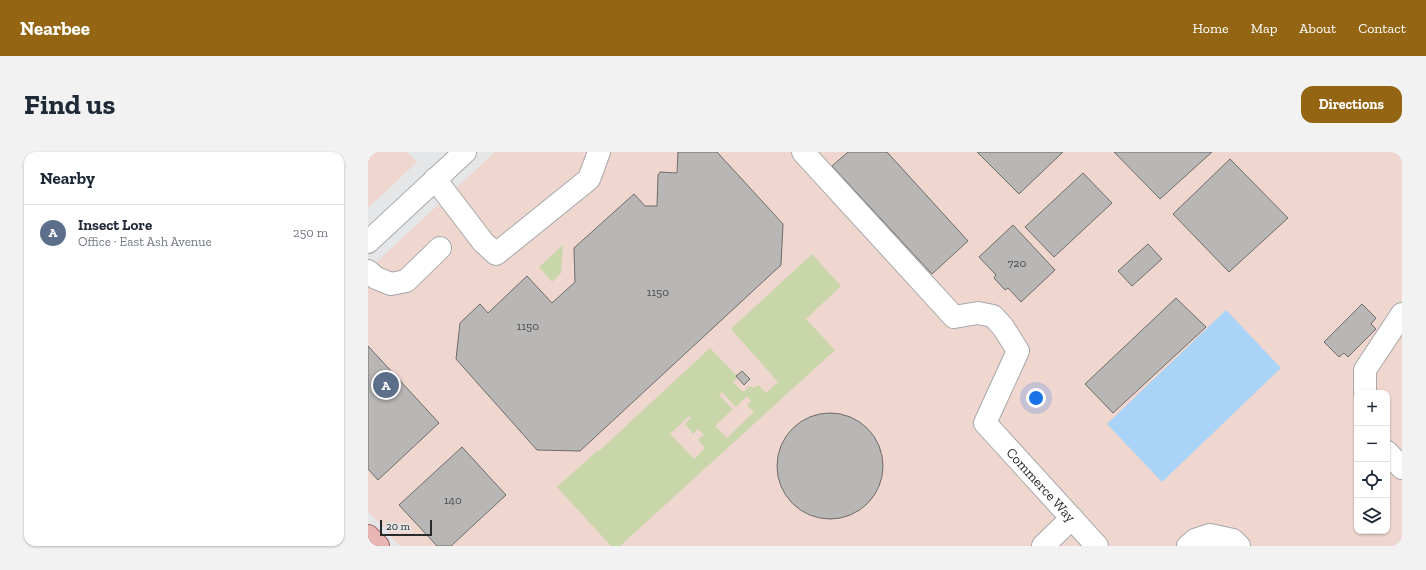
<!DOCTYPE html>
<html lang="en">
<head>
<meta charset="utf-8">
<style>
	:root { --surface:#fff; --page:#f2f2f3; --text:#1f2937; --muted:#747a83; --line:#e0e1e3; --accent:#946614 }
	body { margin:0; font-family:"Zilla Slab",serif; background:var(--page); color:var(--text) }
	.controls { position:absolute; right:12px; bottom:12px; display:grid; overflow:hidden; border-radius:8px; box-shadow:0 1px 3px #0004 }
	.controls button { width:36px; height:36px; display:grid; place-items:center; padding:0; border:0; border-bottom:1px solid var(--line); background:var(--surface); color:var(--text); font:20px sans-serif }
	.scale { position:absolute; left:12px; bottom:10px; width:52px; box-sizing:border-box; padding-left:4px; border:2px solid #292a2b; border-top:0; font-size:11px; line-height:14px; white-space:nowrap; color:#292a2b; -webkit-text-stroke:3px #e4e6e8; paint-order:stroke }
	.you { position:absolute; left:668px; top:246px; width:14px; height:14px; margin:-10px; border:3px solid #fff; border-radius:50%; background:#1a73e8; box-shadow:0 0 0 6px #1a73e833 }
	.badge { display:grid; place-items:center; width:26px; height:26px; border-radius:50%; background:var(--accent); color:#fff; font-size:13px; font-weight:700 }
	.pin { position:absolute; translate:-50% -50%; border:2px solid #fff; box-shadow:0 1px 4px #0006 }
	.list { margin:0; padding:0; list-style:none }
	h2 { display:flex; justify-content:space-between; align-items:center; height:52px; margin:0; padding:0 16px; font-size:17px }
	h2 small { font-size:13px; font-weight:400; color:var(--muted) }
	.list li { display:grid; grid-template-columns:26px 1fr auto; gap:12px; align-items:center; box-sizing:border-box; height:56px; padding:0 16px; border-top:1px solid var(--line) }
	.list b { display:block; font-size:15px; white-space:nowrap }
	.list p { margin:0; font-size:13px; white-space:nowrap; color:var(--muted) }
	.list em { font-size:13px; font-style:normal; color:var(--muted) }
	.icon { flex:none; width:22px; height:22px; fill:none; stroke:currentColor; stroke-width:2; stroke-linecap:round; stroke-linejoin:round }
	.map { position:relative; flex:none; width:1034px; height:394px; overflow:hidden; border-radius:12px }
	header { display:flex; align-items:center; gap:24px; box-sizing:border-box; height:56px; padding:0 20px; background:var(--accent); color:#fff }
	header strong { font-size:19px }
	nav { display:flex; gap:22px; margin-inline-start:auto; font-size:14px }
	.intro { display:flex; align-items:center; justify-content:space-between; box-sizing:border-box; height:96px; padding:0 24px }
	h1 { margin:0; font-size:28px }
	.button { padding:10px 18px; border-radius:12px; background:var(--accent); color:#fff; font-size:14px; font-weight:700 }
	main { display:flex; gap:24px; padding:0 24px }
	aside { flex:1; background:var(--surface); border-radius:12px; box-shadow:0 1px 3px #0004 }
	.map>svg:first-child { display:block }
	.industrial { fill:#efd6cf; fill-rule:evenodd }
	.green { fill:#c8d6aa; fill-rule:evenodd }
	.water { fill:#a9d3f7 }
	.building { fill:#b9b7b5; stroke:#6e6c6a }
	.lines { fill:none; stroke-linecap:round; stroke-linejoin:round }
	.minor-casing { stroke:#a6a8aa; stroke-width:24 }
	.major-casing { stroke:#9d6564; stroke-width:24 }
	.minor { stroke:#fff; stroke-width:22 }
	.major { stroke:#e9b6b4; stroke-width:22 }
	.labels { text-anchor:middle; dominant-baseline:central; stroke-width:3.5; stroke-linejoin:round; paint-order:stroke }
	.number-label { font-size:12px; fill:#4d4d4e }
	.street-label { font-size:14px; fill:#292a2b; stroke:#e4e6e8 }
</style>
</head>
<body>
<header>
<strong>Nearbee</strong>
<nav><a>Home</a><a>Map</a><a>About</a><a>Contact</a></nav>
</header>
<div class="intro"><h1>Find us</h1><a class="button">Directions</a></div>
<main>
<aside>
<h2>Nearby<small></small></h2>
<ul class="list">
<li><span class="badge" style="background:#5c6f8a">A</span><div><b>Insect Lore</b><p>Office · East Ash Avenue</p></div><em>250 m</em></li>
</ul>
</aside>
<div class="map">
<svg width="1034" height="394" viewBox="0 0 1034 394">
	<rect width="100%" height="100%" fill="#e4e6e8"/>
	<g class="industrial">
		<path d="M0,0H39L49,10L0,56Z"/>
		<path d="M127,0H1034V394H32L0,359V118ZM989,241H1019V379H989Z"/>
	</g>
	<g class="green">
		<path d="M195,93L193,121L184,130L171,115Z"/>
		<path d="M444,102L473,134L438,167L467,198L252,394H243L189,335L229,299H231L342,196L370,225L365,230L375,240L382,234L386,236L390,233L398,241L410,230L363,177ZM354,240L368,255L379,244L383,249L379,253L386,260L359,286L347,274L365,257L351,243ZM321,264L323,266L317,272L325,282L330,277L336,283L330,288L337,296L326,307L302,282Z"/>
	</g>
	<path class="water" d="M858,158L913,216L794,330L739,272Z"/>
	<g class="building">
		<path d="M310,0H349L415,72L413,113L212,299L169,298L88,207L92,171L112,152L120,161L159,124L184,151L207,130L206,96L266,42L277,54H289L290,23L292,20L309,21Z"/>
		<path d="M480,0H519L600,89L564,122L464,14Z"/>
		<path d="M609,0H695L651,42Z"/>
		<path d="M746,0H844L792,47Z"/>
		<path d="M862,7L920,66L861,120L805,62Z"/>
		<path d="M715,21L744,51L686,105L657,75Z"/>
		<path d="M645,73L687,118L653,150L640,136L637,138L626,126L628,123L611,105Z"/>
		<path d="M780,92L794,107L764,134L750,119Z"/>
		<path d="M808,146L838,175L745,261L717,232Z"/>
		<path d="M994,152L1008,166L1003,172L1008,177L980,205L976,201L971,205L956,190Z"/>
		<path d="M0,194L71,271L10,328L0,317Z"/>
		<path d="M374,219L382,227L376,233L368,224Z"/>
		<circle cx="462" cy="314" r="53"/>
		<path d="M94,295L138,343L83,394H69L31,353Z"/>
	</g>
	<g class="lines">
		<defs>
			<g id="minor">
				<path id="s1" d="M435,0L586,165L610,161L625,164L635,175L650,199L617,271L729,394"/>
				<path d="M67,27L115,90L128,102L221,27L231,0"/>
				<path d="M0,90L97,0"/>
				<path d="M0,119L8,126L23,132L38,129L72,96"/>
				<path d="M997,241V218L1034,162"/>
				<path d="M1019,300L1034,316"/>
				<path d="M675,394L704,366"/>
				<path d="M820,394L827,388L842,383L865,388L871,394"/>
			</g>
			<path id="major" d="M0,384L10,394"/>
		</defs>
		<use href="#minor" class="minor-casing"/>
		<use href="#major" class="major-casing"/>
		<use href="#minor" class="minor"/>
		<use href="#major" class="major"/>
	</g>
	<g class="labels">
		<g class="number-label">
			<text x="649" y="111">720</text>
			<text x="290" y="140">1150</text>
			<text x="160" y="174">1150</text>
			<text x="85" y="348">140</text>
		</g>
		<g class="street-label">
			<text stroke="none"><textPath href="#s1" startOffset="469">Commerce Way</textPath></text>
		</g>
	</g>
</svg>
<div class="controls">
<button>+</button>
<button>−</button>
<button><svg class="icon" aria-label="locate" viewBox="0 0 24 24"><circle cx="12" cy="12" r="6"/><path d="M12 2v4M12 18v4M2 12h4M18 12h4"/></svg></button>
<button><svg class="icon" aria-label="layers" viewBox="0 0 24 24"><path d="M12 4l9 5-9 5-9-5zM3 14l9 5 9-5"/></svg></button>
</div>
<div class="scale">20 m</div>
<div class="you"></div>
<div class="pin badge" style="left:18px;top:233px;background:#5c6f8a">A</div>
</div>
</main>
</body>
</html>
